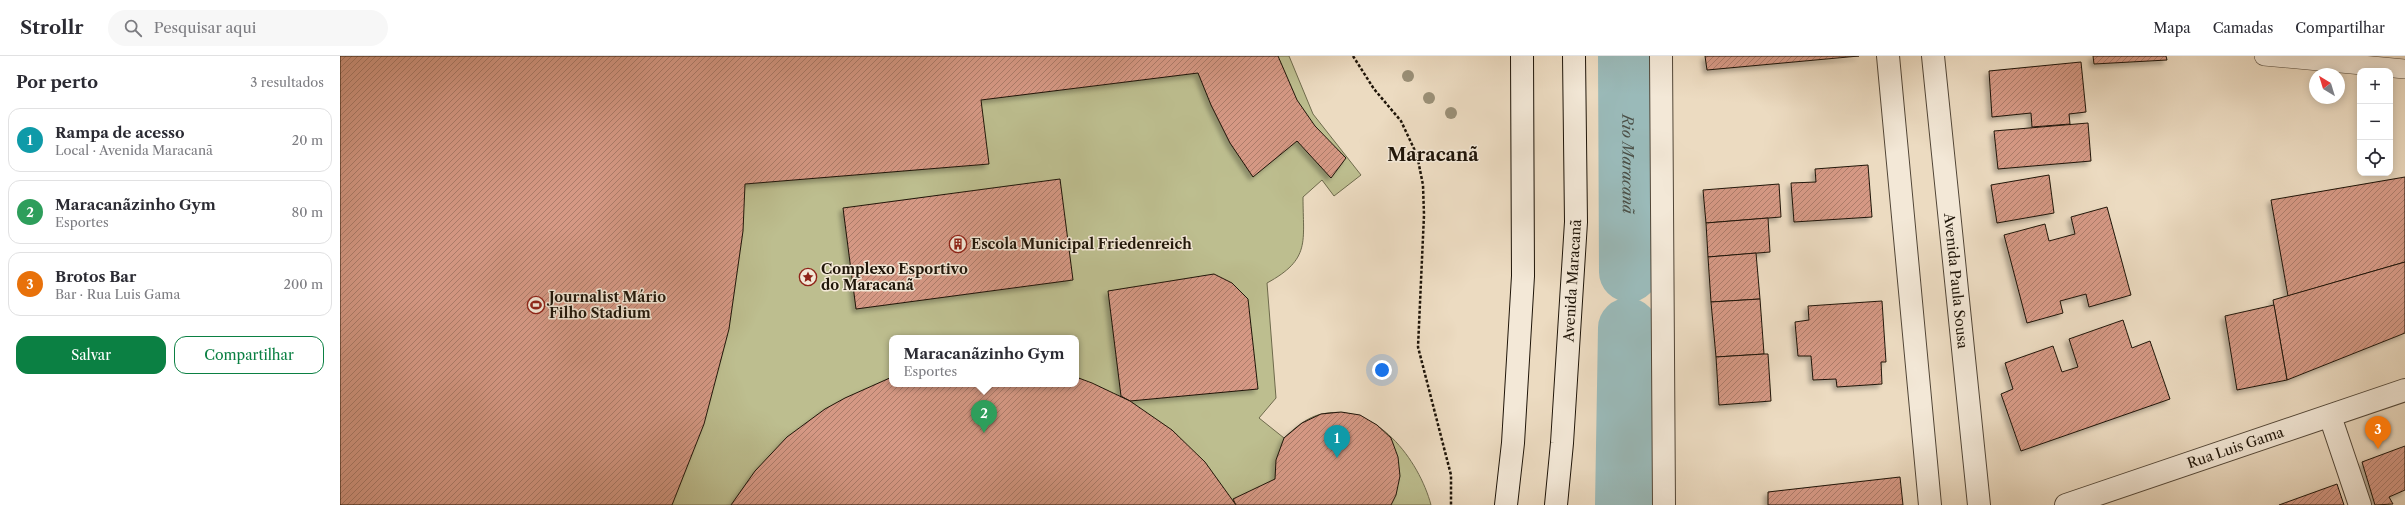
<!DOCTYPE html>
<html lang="pt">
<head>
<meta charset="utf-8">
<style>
	:root { --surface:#fff; --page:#f7f7f7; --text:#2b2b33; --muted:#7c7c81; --line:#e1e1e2; --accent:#0b8043 }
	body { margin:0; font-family:"Libre Caslon Text",serif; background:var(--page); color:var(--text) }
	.controls { position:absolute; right:12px; top:12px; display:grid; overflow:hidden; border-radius:8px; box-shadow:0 2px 10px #0003 }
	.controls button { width:36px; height:36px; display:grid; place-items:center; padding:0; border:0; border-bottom:1px solid var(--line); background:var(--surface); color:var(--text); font:20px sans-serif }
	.compass { position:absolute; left:1969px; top:12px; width:36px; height:36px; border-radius:50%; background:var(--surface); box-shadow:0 2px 10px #0003; rotate:322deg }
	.you { position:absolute; left:1042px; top:314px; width:14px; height:14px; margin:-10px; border:3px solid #fff; border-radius:50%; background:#1a73e8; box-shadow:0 0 0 6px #1a73e833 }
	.badge { display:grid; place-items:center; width:26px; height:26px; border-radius:50%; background:var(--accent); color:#fff; font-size:13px; font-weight:700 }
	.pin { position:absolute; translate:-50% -33px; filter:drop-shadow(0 1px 2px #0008) }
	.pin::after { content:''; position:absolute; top:21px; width:14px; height:12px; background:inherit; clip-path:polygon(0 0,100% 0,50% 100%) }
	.popup { position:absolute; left:549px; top:279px; width:190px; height:52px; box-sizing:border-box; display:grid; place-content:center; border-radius:8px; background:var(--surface); filter:drop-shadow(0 1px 3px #0005); font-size:13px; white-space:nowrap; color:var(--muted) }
	.popup b { font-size:15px; color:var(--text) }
	.popup::after { content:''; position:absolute; left:50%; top:100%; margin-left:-8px; border:8px solid transparent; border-top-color:var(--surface) }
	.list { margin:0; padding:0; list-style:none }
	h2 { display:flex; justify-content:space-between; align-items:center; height:52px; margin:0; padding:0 16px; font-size:17px }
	h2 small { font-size:13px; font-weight:400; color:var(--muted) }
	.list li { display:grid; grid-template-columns:26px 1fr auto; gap:12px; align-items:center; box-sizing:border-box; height:64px; margin:0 8px 8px; padding:0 8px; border:1px solid var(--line); border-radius:12px }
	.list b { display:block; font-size:15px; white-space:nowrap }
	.list p { margin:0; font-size:13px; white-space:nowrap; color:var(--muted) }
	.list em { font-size:13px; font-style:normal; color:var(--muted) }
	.actions { display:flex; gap:8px; padding:12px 16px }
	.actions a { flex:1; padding:9px 0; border:1px solid var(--accent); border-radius:12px; text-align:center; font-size:14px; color:var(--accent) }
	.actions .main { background:var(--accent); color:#fff }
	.icon { flex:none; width:22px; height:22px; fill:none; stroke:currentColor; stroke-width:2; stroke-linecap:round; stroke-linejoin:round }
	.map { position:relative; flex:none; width:2065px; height:449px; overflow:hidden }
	header { display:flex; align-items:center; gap:24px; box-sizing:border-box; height:56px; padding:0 20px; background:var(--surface); border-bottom:1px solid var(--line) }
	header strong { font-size:19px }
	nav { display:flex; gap:22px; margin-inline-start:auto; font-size:14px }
	.search { width:280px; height:36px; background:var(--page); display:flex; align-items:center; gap:10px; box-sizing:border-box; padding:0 14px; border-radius:22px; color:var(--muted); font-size:15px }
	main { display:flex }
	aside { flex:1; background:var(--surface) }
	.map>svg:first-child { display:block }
	.green { fill:#bdbe8f; stroke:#6e6a4c; fill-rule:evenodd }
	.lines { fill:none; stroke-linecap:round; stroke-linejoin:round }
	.river { stroke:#9abab9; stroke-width:60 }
	.building { fill:url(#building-hatch); stroke:#1f1509; filter:url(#shadow) }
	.service-casing { stroke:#524637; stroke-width:20 }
	.minor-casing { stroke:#524637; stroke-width:24 }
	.tertiary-casing { stroke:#524637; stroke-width:24 }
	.secondary-casing { stroke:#1f1509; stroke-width:24 }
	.path { stroke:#1f1509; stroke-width:2.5; stroke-dasharray:3 2; stroke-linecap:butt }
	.service { stroke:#f3e8d7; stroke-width:19 }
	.minor { stroke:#f3e8d7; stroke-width:22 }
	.tertiary { stroke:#f3e8d7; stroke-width:22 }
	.secondary { stroke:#f3e8d7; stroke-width:22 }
	.tree { fill:#9a8f76 }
	.labels { text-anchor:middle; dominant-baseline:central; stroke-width:3; stroke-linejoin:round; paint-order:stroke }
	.poi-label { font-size:14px; font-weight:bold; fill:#1f1509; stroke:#f3e8d7; text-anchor:start }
	.street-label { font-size:14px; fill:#1f1509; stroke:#f3e8d7 }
	.water-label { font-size:15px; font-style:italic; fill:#4a4f47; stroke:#f3e8d7 }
	.district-label { font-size:18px; font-weight:bold; fill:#1f1509; stroke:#f3e8d7 }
</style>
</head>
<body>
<header>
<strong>Strollr</strong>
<div class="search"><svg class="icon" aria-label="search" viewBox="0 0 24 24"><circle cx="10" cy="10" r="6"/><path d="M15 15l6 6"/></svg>Pesquisar aqui</div>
<nav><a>Mapa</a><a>Camadas</a><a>Compartilhar</a></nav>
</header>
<main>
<aside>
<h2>Por perto<small>3 resultados</small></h2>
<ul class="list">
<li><span class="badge" style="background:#0f9aa8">1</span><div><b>Rampa de acesso</b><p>Local · Avenida Maracanã</p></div><em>20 m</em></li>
<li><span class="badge" style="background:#2e9e5b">2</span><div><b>Maracanãzinho Gym</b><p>Esportes</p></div><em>80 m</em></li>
<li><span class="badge" style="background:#e8710a">3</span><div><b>Brotos Bar</b><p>Bar · Rua Luis Gama</p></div><em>200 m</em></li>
</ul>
<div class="actions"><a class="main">Salvar</a><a>Compartilhar</a></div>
</aside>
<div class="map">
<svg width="2065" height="449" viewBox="0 0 2065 449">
	<defs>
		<pattern id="building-hatch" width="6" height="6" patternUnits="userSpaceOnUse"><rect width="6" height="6" fill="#d59884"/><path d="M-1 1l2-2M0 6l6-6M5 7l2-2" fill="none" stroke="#ac7b6a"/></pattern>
		<filter id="shadow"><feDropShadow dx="-3.5" dy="3.5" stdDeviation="2" flood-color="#0004"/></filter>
	</defs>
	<rect width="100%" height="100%" fill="#ecdbc1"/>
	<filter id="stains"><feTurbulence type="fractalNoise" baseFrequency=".005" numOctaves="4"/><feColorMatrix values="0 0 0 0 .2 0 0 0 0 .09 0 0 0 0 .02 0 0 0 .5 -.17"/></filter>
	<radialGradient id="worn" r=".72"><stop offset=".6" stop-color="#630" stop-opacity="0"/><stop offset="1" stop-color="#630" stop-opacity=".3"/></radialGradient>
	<path class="green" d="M0,0H949L973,58L1021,119L994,140L982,124L963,141C963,186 971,203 927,227L936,342L919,362L944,382C955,372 967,361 982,358C1036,346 1079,404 1091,449H0ZM552,282H736V328H552Z"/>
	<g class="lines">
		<g class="river">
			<path id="s1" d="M1288,0L1289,216"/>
			<path d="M1285,449L1288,272"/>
		</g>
	</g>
	<g class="building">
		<path d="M0,0H938L957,44L975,70L1006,102L991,122L957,85L913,121L890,87L871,49L858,17L641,44L649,108L405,128L403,175L389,273L364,368L332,449H0Z"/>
		<path d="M1365,0H1519L1367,14Z"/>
		<path d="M1753,0H1826L1827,4L1754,8Z"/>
		<path d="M1741,6L1746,56L1729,58L1730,68L1692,71L1691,57L1652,61L1649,15Z"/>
		<path d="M1748,67L1751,105L1658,113L1654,75Z"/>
		<path d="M1528,109L1532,161L1454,166L1451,127L1476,126L1475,113Z"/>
		<path d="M1709,119L1714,157L1657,167L1651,129Z"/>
		<path d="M2065,121V206L1948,240L1931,144Z"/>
		<path d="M720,123L733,224L516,253L503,152Z"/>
		<path d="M1439,128L1441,161L1366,167L1363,134Z"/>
		<path d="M1767,151L1791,239L1749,251L1746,238L1720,245L1723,257L1687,267L1664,179L1705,168L1709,185L1735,178L1731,161Z"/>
		<path d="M1428,162L1430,196L1368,201L1366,167Z"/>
		<path d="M1416,197L1420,243L1371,246L1368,201Z"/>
		<path d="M2065,206V277L1947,324L1933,244Z"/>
		<path d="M874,218L892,227L908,243L918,333L790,345L781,340L768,235Z"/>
		<path d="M1420,243L1424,298L1376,301L1371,246Z"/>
		<path d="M1542,245L1546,306H1541L1542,328L1497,331L1496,323L1473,324L1471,300H1458L1455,266L1469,264L1468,250Z"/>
		<path d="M1934,249L1947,324L1897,334L1885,260Z"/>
		<path d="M1783,264L1792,292L1810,285L1830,343L1681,395L1661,338L1673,333L1665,307L1713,290L1722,316L1738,311L1729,283Z"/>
		<path d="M1424,298H1428L1431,345L1379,349L1376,301Z"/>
		<path d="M552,321V328H736V321L752,327L790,345L832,374L865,406L896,449H391L415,415L447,381L485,353L505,342Z"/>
		<path d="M1001,356L1020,359L1037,369L1051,382L1058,401L1060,420L1056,439L1051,449H896L893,443L935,423L936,404L944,382L962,367L981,358Z"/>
		<path d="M2065,390V434L2049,441L2053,448L2035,449L2022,406Z"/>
		<path d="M1560,421L1563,449H1428V436Z"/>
		<path d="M1997,428L2004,449H1939Z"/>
	</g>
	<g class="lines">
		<defs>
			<path id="service" d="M1924,0L2065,13"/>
			<g id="minor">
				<path d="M1321,0L1324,449"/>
				<path d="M1990,360L2020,449"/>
				<path id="s2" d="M1726,449L2065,334"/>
			</g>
			<g id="tertiary">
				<path d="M1548,0L1590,449"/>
				<path id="s3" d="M1593,0L1639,449"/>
			</g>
			<g id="secondary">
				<path d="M1166,449L1173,387L1183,220L1182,0"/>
				<path id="s4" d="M1216,449L1222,387L1236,166L1234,0"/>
			</g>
		</defs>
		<use href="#service" class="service-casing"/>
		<use href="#minor" class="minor-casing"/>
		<use href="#tertiary" class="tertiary-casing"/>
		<use href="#secondary" class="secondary-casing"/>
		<path class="path" d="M1013,0L1034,33L1061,65L1077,99L1083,129L1084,159L1078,291L1111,419V449"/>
		<use href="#service" class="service"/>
		<use href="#minor" class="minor"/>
		<use href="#tertiary" class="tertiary"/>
		<use href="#secondary" class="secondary"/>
	</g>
	<g class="tree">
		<circle cx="1068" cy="20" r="6"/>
		<circle cx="1089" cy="42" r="6"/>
		<circle cx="1111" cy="57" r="6"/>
	</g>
	<defs>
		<symbol id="building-ring" viewBox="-11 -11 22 22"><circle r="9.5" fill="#f3e8d7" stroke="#8f2418" stroke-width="1.5"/><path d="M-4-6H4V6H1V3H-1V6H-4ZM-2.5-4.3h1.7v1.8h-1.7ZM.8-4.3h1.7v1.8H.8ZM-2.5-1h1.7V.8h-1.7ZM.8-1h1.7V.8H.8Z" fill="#8f2418"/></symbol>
		<symbol id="sight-ring" viewBox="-11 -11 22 22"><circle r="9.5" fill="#f3e8d7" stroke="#8f2418" stroke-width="1.5"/><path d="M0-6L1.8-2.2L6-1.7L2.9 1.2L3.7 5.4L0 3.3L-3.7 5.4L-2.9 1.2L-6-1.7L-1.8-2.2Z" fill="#8f2418"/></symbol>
		<symbol id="stadium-ring" viewBox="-11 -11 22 22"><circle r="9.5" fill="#f3e8d7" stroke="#8f2418" stroke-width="1.5"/><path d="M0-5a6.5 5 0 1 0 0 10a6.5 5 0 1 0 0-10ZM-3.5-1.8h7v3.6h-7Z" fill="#8f2418"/></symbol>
	</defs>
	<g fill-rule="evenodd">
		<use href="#building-ring" x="608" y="178" width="20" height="20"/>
		<use href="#sight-ring" x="458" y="211" width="20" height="20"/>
		<use href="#stadium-ring" x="186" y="239" width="20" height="20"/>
	</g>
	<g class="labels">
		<g class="poi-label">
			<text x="631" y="188">Escola Municipal Friedenreich</text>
			<text x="481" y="213">Complexo Esportivo<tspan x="481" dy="16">do Maracanã</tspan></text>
			<text x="209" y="241">Journalist Mário<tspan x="209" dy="16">Filho Stadium</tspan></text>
		</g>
		<g class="street-label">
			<text stroke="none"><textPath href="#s3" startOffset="226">Avenida Paula Sousa</textPath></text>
			<text stroke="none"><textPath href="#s4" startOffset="225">Avenida Maracanã</textPath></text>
			<text stroke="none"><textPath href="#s2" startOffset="179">Rua Luis Gama</textPath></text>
		</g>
		<g class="water-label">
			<text stroke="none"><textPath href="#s1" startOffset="108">Rio Maracanã</textPath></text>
		</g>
		<g class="district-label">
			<text x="1093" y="99">Maracanã</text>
		</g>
	</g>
	<rect width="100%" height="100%" filter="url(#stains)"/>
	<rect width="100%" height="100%" fill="url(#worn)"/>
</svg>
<div class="controls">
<button>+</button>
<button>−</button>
<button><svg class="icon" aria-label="locate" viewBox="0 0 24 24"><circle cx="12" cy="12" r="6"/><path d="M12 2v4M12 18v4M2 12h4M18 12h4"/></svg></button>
</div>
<svg class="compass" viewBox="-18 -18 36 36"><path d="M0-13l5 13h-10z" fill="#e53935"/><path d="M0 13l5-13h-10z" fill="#7c7c81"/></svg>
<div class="you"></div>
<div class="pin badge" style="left:997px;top:402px;background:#0f9aa8">1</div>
<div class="pin badge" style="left:644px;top:377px;background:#2e9e5b">2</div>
<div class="popup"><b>Maracanãzinho Gym</b>Esportes</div>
<div class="pin badge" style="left:2038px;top:393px;background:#e8710a">3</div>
</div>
</main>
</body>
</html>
